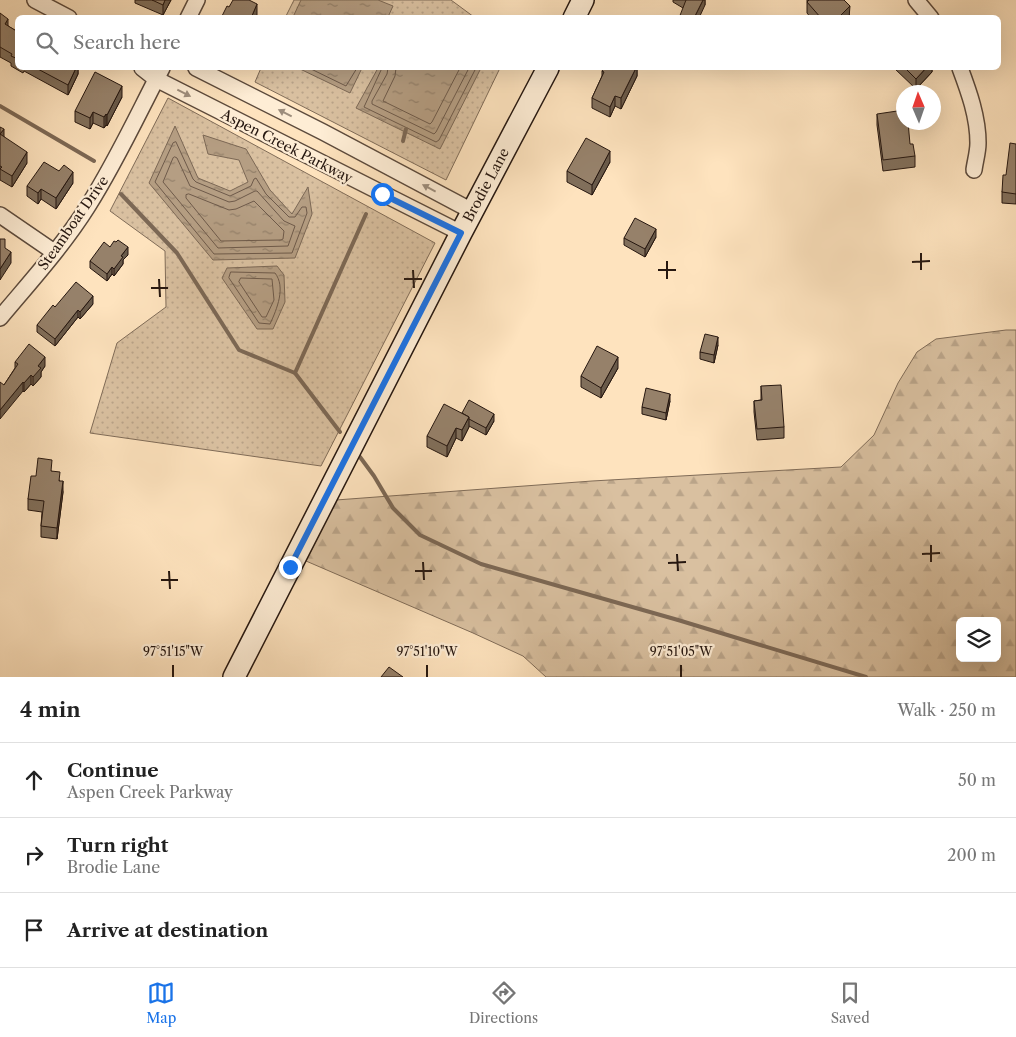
<!DOCTYPE html>
<html lang="en">
<head>
<meta charset="utf-8">
<style>
	:root { --surface:#fff; --page:#f2f2f2; --text:#222; --muted:#767676; --line:#e0e0e0; --accent:#1a73e8 }
	body { margin:0; font-family:"Libre Caslon Text",serif; background:var(--page); color:var(--text) }
	.controls { position:absolute; right:15px; bottom:15px; display:grid; overflow:hidden; border-radius:8px; box-shadow:0 5px 20px #0002 }
	.controls button { width:45px; height:45px; display:grid; place-items:center; padding:0; border:0; border-bottom:1px solid var(--line); background:var(--surface); color:var(--text); font:25px sans-serif }
	.compass { position:absolute; left:896px; top:85px; width:45px; height:45px; border-radius:50%; background:var(--surface); box-shadow:0 5px 20px #0002; rotate:358deg }
	.stop { position:absolute; width:15px; height:15px; margin:-11px; border:4px solid #1a73e8; border-radius:50%; background:#fff }
	.stop.end { background:#1a73e8; border-color:#fff; box-shadow:0 1px 5px #0008 }
	.list { margin:0; padding:0; list-style:none }
	h2 { display:flex; justify-content:space-between; align-items:center; height:65px; margin:0; padding:0 20px; font-size:21px }
	h2 small { font-size:16px; font-weight:400; color:var(--muted) }
	.list li { display:grid; grid-template-columns:32px 1fr auto; gap:15px; align-items:center; box-sizing:border-box; height:75px; padding:0 20px; border-top:1px solid var(--line) }
	.list b { display:block; font-size:19px; white-space:nowrap }
	.list p { margin:0; font-size:16px; white-space:nowrap; color:var(--muted) }
	.list em { font-size:16px; font-style:normal; color:var(--muted) }
	.icon { flex:none; width:28px; height:28px; fill:none; stroke:currentColor; stroke-width:2; stroke-linecap:round; stroke-linejoin:round }
	.map { position:relative; flex:none; width:1016px; height:677px; overflow:hidden }
	.search { position:absolute; background:var(--surface); box-shadow:0 5px 20px #0002; left:15px; right:15px; top:15px; height:55px; display:flex; align-items:center; gap:12px; box-sizing:border-box; padding:0 18px; border-radius:8px; color:var(--muted); font-size:19px }
	.sheet { height:290px; background:var(--surface) }
	nav { display:flex; justify-content:space-around; align-items:center; box-sizing:border-box; height:70px; border-top:1px solid var(--line); background:var(--surface); font-size:14px; color:var(--muted) }
	nav a { display:grid; justify-items:center; gap:2px }
	nav .on { color:var(--accent) }
	.map>svg:first-child { display:block }
	.grass { fill:url(#grass-dots); stroke:#806c58 }
	.forest { fill:url(#forest-firs); stroke:#806c58; fill-rule:evenodd }
	.water { fill:url(#water-ripples); stroke:#7c6855 }
	.lines { fill:none; stroke-linecap:round; stroke-linejoin:round }
	.shore { stroke:#6e5a4a; stroke-width:1 }
	.stream { stroke:#7c6855; stroke-width:4 }
	.street-casing { stroke:#5c4a3c; stroke-width:18 }
	.secondary-casing { stroke:#261710; stroke-width:24 }
	.street { stroke:#feedd5; stroke-width:15 }
	.secondary { stroke:#feedd5; stroke-width:21 }
	.wall { fill:#816f5b; stroke:#261710 }
	.shaded-wall { fill:#695a4a; stroke:#261710 }
	.building { fill:#96816a; stroke:#261710 }
	.oneway { fill:#9d8d7c }
	.route { stroke:#1a73e8; stroke-width:6 }
	.ticks { fill:none; stroke:#261710; stroke-width:2 }
	.labels { text-anchor:middle; dominant-baseline:central; stroke-width:4.5; stroke-linejoin:round; paint-order:stroke }
	.street-label { font-size:14px; fill:#261710; stroke:#feedd5 }
	.ticks-label { font-size:12px; text-anchor:middle; fill:#261710; stroke:#feedd5; stroke-width:4.5; stroke-linejoin:round; paint-order:stroke }
</style>
</head>
<body>
<div class="map">
<svg width="1016" height="677" viewBox="0 0 1016 677">
	<defs>
		<pattern id="grass-dots" width="8" height="8" patternUnits="userSpaceOnUse" patternTransform="scale(1.25)"><rect width="8" height="8" fill="#d9c0a0"/><path d="M2 2h.1M6 6h.1" fill="none" stroke="#baa489" stroke-width="1.8" stroke-linecap="round"/></pattern>
		<pattern id="forest-firs" width="22" height="20" patternUnits="userSpaceOnUse" patternTransform="scale(1.25)"><rect width="22" height="20" fill="#d9c0a0"/><path d="M5 1l3.5 6h-7zM16 11l3.5 6h-7z" fill="#baa489"/></pattern>
		<pattern id="water-ripples" width="26" height="14" patternUnits="userSpaceOnUse" patternTransform="scale(1.25)"><rect width="26" height="14" fill="#b59e83"/><path d="M2 4q2-2 4 0t4 0M15 11q2-2 4 0t4 0" fill="none" stroke="#93806a"/></pattern>
	</defs>
	<rect width="100%" height="100%" fill="#fee3be"/>
	<filter id="stains"><feTurbulence type="fractalNoise" baseFrequency=".004" numOctaves="4"/><feColorMatrix values="0 0 0 0 .2 0 0 0 0 .09 0 0 0 0 .02 0 0 0 .5 -.17"/></filter>
	<radialGradient id="worn" r=".72"><stop offset=".6" stop-color="#630" stop-opacity="0"/><stop offset="1" stop-color="#630" stop-opacity=".3"/></radialGradient>
	<g class="grass">
		<path d="M294,0H451L474,17L285,18Z"/>
		<path d="M261,68H500L446,180L255,82Z"/>
		<path d="M168,98L435,243L321,466L90,433L117,343L166,307L165,251L110,211Z"/>
	</g>
	<path class="forest" d="M1006,330H1016V677H546L523,656L473,633L306,561L336,500L592,481L841,467L874,435L898,383L917,352L936,339ZM960,621H997V658H960Z"/>
	<g class="water">
		<path d="M301,0H378L393,6L388,17H293Z"/>
		<path d="M298,68H362L350,93Z"/>
		<path d="M378,68H481L440,149L356,108Z"/>
		<path d="M175,126L198,178L230,191L248,182L239,160L208,154L203,135L246,149L270,190L292,214L308,187L312,214L295,258L213,260L149,183Z"/>
		<path d="M277,266L284,275L285,302L273,329H257L222,278L227,268Z"/>
	</g>
	<g class="lines">
		<g class="shore">
			<path d="M309,68L346,86L357,68"/>
			<path d="M382,68L364,107L436,142L439,140L476,68"/>
			<path d="M388,68L387,74L372,101V104L434,134L436,132L469,68"/>
			<path d="M396,68L395,76L383,101L430,124L432,122L460,68"/>
			<path d="M176,142L193,179L196,182L230,196L251,186L254,179L256,178L266,194L289,217H295L302,207H306L307,213L292,253L214,254L155,182L173,143Z"/>
			<path d="M175,157L177,158L190,186L229,202L235,201L255,191H257L284,221L295,226L288,246L218,248L163,182L173,158Z"/>
			<path d="M189,194L229,210L236,209L254,201L284,231L283,239L281,240L221,241L186,198V195Z"/>
			<path d="M231,272L275,273C286,287 277,309 270,324L259,323L229,278Z"/>
			<path d="M241,278L272,279L274,300L266,317H262L239,282Z"/>
		</g>
		<g class="stream">
			<path d="M0,106L94,161"/>
			<path d="M403,141L406,129"/>
			<path d="M121,194L177,253L239,350L295,373"/>
			<path d="M340,432L295,373L366,214"/>
			<path d="M360,457L374,476L393,508L420,535L481,564L678,620L866,677"/>
		</g>
		<defs>
			<g id="street">
				<path d="M35,0L69,18"/>
				<path d="M916,0L931,18"/>
				<path d="M188,18L197,0"/>
				<path d="M142,68L156,79L461,233"/>
				<path d="M196,68L323,132L472,211"/>
				<path d="M960,68C969,92 978,117 978,143C978,152 975,162 974,170"/>
				<path d="M0,215L54,252"/>
				<path d="M0,318C30,282 63,246 88,206C116,162 138,114 162,68"/>
			</g>
			<g id="secondary">
				<path d="M574,18L583,0"/>
				<path d="M234,677L461,233L548,68"/>
			</g>
		</defs>
		<use href="#street" class="street-casing"/>
		<use href="#secondary" class="secondary-casing"/>
		<use href="#street" class="street"/>
		<use href="#secondary" class="secondary"/>
	</g>
	<g class="wall">
		<path d="M135,0H171L163,15L135,3Z"/>
		<path d="M673,0H705V5L683,8L673,2Z"/>
		<path d="M807,0H844L850,17L811,18L807,13Z"/>
		<path d="M0,13L8,26L18,32V68H78V74L68,95L24,71L23,73L11,66V63L0,57Z"/>
		<path d="M637,68V76L621,109L615,106L610,117L592,108V98L602,76V71Z"/>
		<path d="M894,68H932V72L916,89Z"/>
		<path d="M122,97L107,126L106,125L104,128L93,123L90,129L75,122V111Z"/>
		<path d="M877,114L915,156V167L883,171L877,125Z"/>
		<path d="M0,127L4,137L27,163L12,187L0,180Z"/>
		<path d="M1016,144V204L1002,203V192Z"/>
		<path d="M610,162L592,195L567,182V171Z"/>
		<path d="M59,171L73,183L56,209L41,199L38,204L27,196V186Z"/>
		<path d="M656,237L645,257L624,245V238Z"/>
		<path d="M110,247L128,255L123,260V264L114,276L112,274L107,281L90,268V261Z"/>
		<path d="M93,304L80,319L78,317L55,346L37,332V325L55,307Z"/>
		<path d="M718,345L714,363L700,359V352Z"/>
		<path d="M15,362L45,366L41,372V377L33,386L31,384L24,392L23,391L4,385L15,368Z"/>
		<path d="M618,368L601,398L581,387V376Z"/>
		<path d="M761,386L784,427V438L757,440L754,412V401L761,400Z"/>
		<path d="M670,401L666,420L642,414V407Z"/>
		<path d="M462,413L494,421L486,435L469,426V427L462,441L456,438L447,457L427,447V436Z"/>
		<path d="M52,471L60,481L63,492L57,539L41,537V526L42,512L28,510V499L36,476Z"/>
	</g>
	<g class="shaded-wall">
		<path d="M165,0H171L163,15V5Z"/>
		<path d="M703,0H705V5L699,18H694Z"/>
		<path d="M257,4V15L256,18H251Z"/>
		<path d="M850,6L849,18H838Z"/>
		<path d="M8,19V29L5,24Z"/>
		<path d="M76,68H78V74L68,95V85Z"/>
		<path d="M636,68H637V76L621,109V98Z"/>
		<path d="M926,68H932V72L916,89V79Z"/>
		<path d="M122,86V97L107,126V115Z"/>
		<path d="M615,96V106L610,117V107Z"/>
		<path d="M93,112V123L90,129V118Z"/>
		<path d="M106,114V125L104,128V117Z"/>
		<path d="M4,129V140L0,134Z"/>
		<path d="M610,151V162L592,195V185Z"/>
		<path d="M27,152V163L12,187V176Z"/>
		<path d="M73,172V183L56,209V198Z"/>
		<path d="M41,189V199L38,204V193Z"/>
		<path d="M656,229V237L645,257V249Z"/>
		<path d="M128,247V255L123,260V264L114,276V269L121,256Z"/>
		<path d="M11,252V263L0,280V269Z"/>
		<path d="M112,267V274L107,281V274Z"/>
		<path d="M93,296V304L80,319V312Z"/>
		<path d="M78,310V317L55,346V339Z"/>
		<path d="M718,337V345L714,363V355Z"/>
		<path d="M45,357V366L41,372V377L33,386V377L38,366Z"/>
		<path d="M618,357V368L601,398V388Z"/>
		<path d="M31,375V384L24,392V383Z"/>
		<path d="M23,382V391L0,419V410Z"/>
		<path d="M670,394V401L666,420V413Z"/>
		<path d="M494,414V421L486,435V428Z"/>
		<path d="M469,417V427L462,441V430Z"/>
		<path d="M456,428V438L447,457V446Z"/>
		<path d="M63,481V492L57,539V528Z"/>
	</g>
	<g class="building">
		<path d="M152,0H165L163,5Z"/>
		<path d="M233,0H249L257,4L251,18H221L227,6L229,7Z"/>
		<path d="M686,0H703L694,18H679Z"/>
		<path d="M809,0H844L850,6L838,18H821L807,2Z"/>
		<path d="M0,13L8,19L5,24L18,32V59L11,56L12,54L0,47Z"/>
		<path d="M36,68H76L68,85Z"/>
		<path d="M604,68H636L621,98L615,96L610,107L592,98L604,72L602,71Z"/>
		<path d="M905,68H926L916,79Z"/>
		<path d="M95,72L122,86L107,115L106,114L104,117L93,112L90,118L75,111Z"/>
		<path d="M904,110V122H908L910,144H913L915,156L883,160L877,114Z"/>
		<path d="M0,127L4,129L0,134L27,152L12,176L0,169L2,167L0,166Z"/>
		<path d="M586,138L610,151L592,185L567,171Z"/>
		<path d="M1010,143L1016,144V194L1002,192L1003,175H1006Z"/>
		<path d="M44,162L59,171L64,165L73,172L56,198L41,189L38,193L27,186Z"/>
		<path d="M635,218L656,229L645,249L624,238Z"/>
		<path d="M0,239H5V248L11,252L0,269Z"/>
		<path d="M118,240L128,247L121,256L123,257L114,269L112,267L107,274L90,261L104,242L110,247L114,241L116,242Z"/>
		<path d="M76,282L93,296L80,312L78,310L55,339L37,325L53,305L55,307Z"/>
		<path d="M705,334L718,337L714,355L700,352Z"/>
		<path d="M29,344L45,357L38,366L41,368L33,377L31,375L24,383L23,382L0,410V382L4,385L18,364L15,362Z"/>
		<path d="M597,346L618,357L601,388L581,376Z"/>
		<path d="M781,385L784,427L757,429L754,401L762,400L761,386Z"/>
		<path d="M646,388L670,394L666,413L642,407Z"/>
		<path d="M469,400L494,414L486,428L469,419V417L462,413Z"/>
		<path d="M444,404L469,417L462,430L456,428L447,446L427,436Z"/>
		<path d="M38,458L52,460L51,471L60,472L59,481H63L57,528L41,526L44,501L28,499L31,476H36Z"/>
		<path d="M389,667L403,677H381Z"/>
	</g>
	<defs><path id="oneway-solid" d="M-6-.8H1V-3.2L6.5 0L1 3.2V.8H-6Z" transform="scale(1.25)"/></defs>
	<g class="oneway">
		<use href="#oneway-solid" transform="translate(184 93) rotate(27)"/>
		<use href="#oneway-solid" transform="translate(285 113) rotate(-153)"/>
		<use href="#oneway-solid" transform="translate(429 188) rotate(-152)"/>
	</g>
	<g class="lines">
		<path class="route" d="M290,567L461,233L382,194"/>
	</g>
	<path class="ticks" d="M921,253V270M667,261V279M912,262L930,261M413,270L414,288M658,270H676M159,279L160,297M404,279H422M151,288H168M931,545V562M677,554L678,571M922,554L940,553M423,562L424,580M668,563L686,562M169,571L170,589M415,571H432M161,580H178M173,665V677M427,665V677M681,665V677"/>
	<g class="labels">
		<g class="street-label">
			<text transform="translate(287 146) rotate(27)">Aspen Creek Parkway</text>
			<text transform="translate(486 185) rotate(-62)">Brodie Lane</text>
			<text transform="translate(73 223) rotate(-55)">Steamboat Drive</text>
		</g>
	</g>
	<g class="ticks-label">
		<text x="173" y="656">97°51'15"W</text>
		<text x="427" y="656">97°51'10"W</text>
		<text x="681" y="656">97°51'05"W</text>
	</g>
	<rect width="100%" height="100%" filter="url(#stains)"/>
	<rect width="100%" height="100%" fill="url(#worn)"/>
</svg>
<div class="controls">
<button><svg class="icon" aria-label="layers" viewBox="0 0 24 24"><path d="M12 4l9 5-9 5-9-5zM3 14l9 5 9-5"/></svg></button>
</div>
<svg class="compass" viewBox="-18 -18 36 36"><path d="M0-13l5 13h-10z" fill="#e53935"/><path d="M0 13l5-13h-10z" fill="#767676"/></svg>
<div class="stop" style="left:382px;top:194px"></div>
<div class="stop end" style="left:290px;top:567px"></div>
<div class="search"><svg class="icon" aria-label="search" viewBox="0 0 24 24"><circle cx="10" cy="10" r="6"/><path d="M15 15l6 6"/></svg>Search here</div>
</div>
<section class="sheet">
<h2>4 min<small>Walk · 250 m</small></h2>
<ul class="list">
<li><svg class="icon" aria-label="ahead" viewBox="0 0 24 24"><path d="M12 20V5M6 11l6-6 6 6"/></svg><div><b>Continue</b><p>Aspen Creek Parkway</p></div><em>50 m</em></li>
<li><svg class="icon" aria-label="right" viewBox="0 0 24 24"><path d="M7 20v-9h11M14 6l5 5-5 5"/></svg><div><b>Turn right</b><p>Brodie Lane</p></div><em>200 m</em></li>
<li><svg class="icon" aria-label="arrive" viewBox="0 0 24 24"><path d="M6 21V4h12l-3 4 3 4H6"/></svg><div><b>Arrive at destination</b></div></li>
</ul>
</section>
<nav>
<a class="on"><svg class="icon" aria-label="map" viewBox="0 0 24 24"><path d="M3 6l6-2 6 2 6-2v14l-6 2-6-2-6 2zM9 4v14M15 6v14"/></svg>Map</a>
<a><svg class="icon" aria-label="directions" viewBox="0 0 24 24"><path d="M12 3l9 9-9 9-9-9zM9 14v-3h6M13 9l2 2-2 2"/></svg>Directions</a>
<a><svg class="icon" aria-label="saved" viewBox="0 0 24 24"><path d="M7 4h10v16l-5-4-5 4z"/></svg>Saved</a>
</nav>
</body>
</html>
